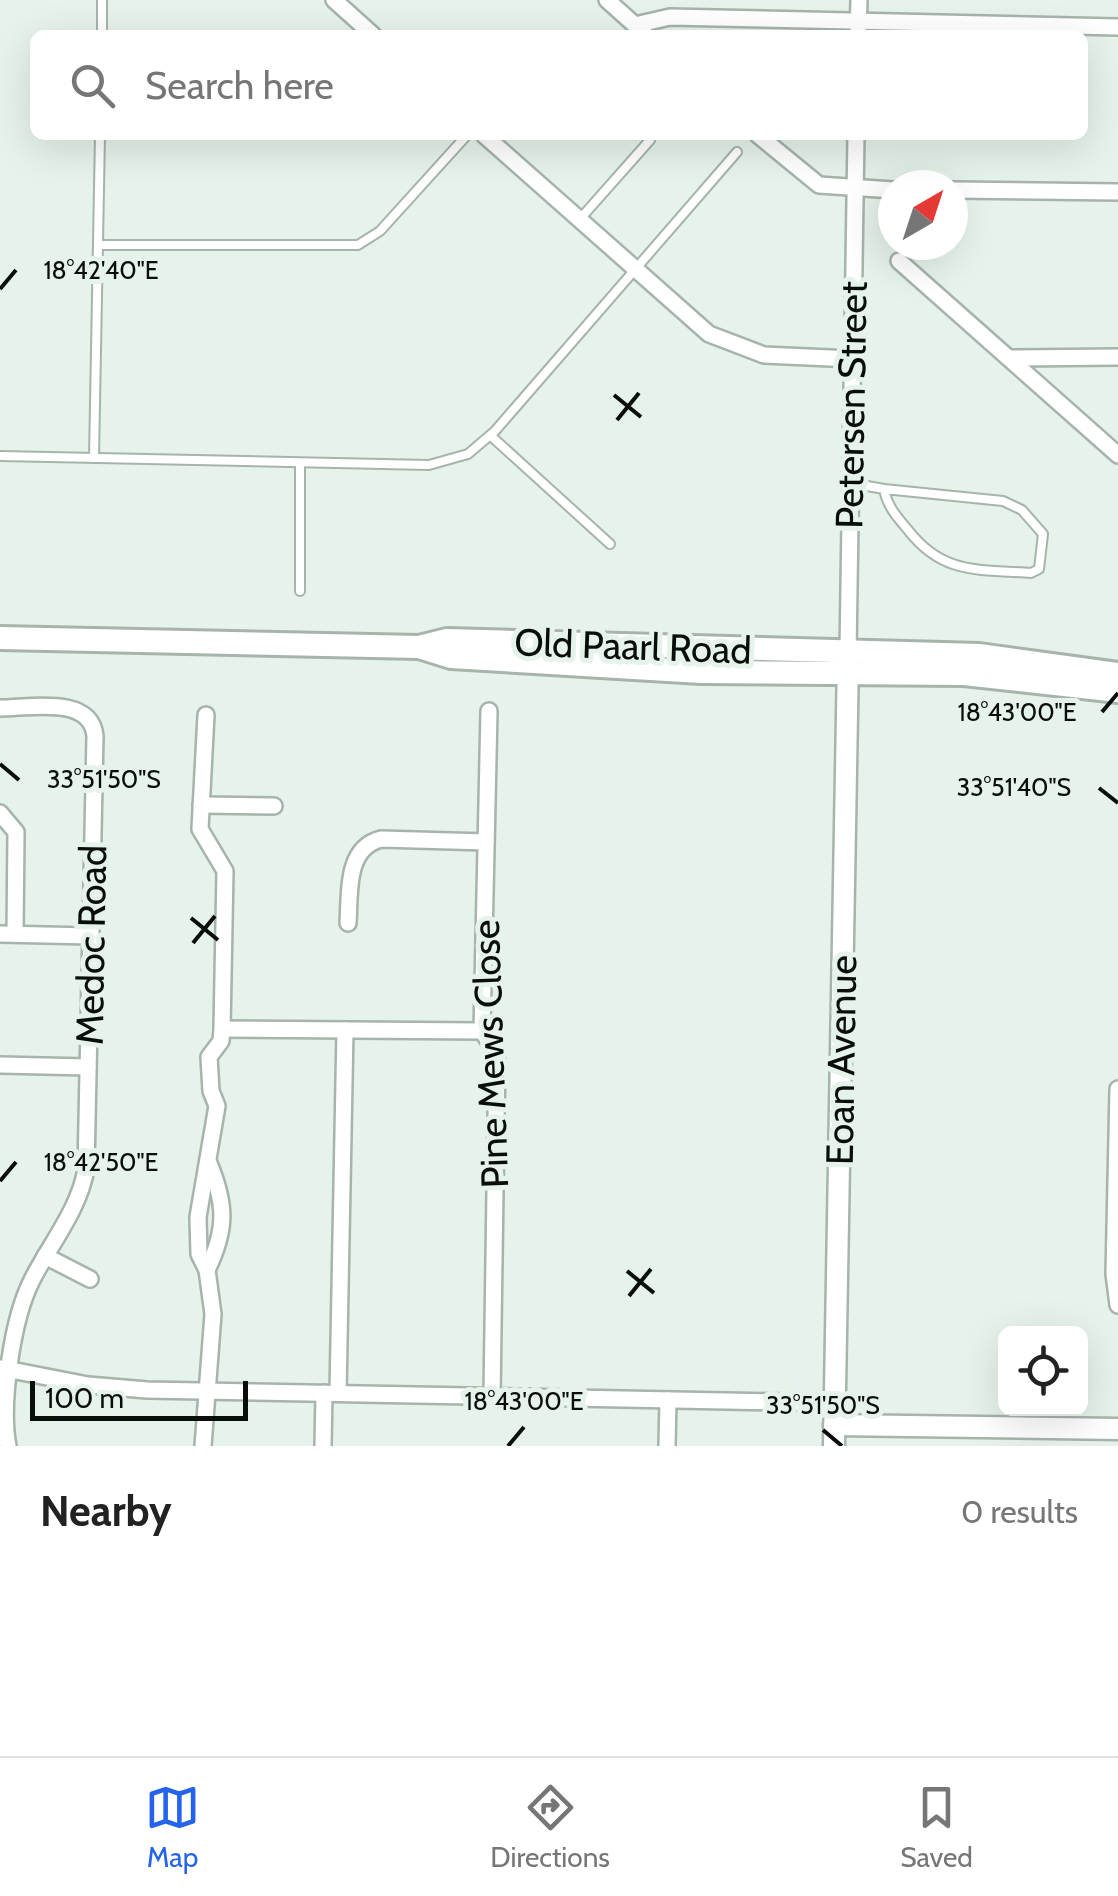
<!DOCTYPE html>
<html lang="en">
<head>
<meta charset="utf-8">
<style>
	:root { --surface:#fff; --page:#f2f2f2; --text:#222; --muted:#767676; --line:#e0e0e0; --accent:#2563eb }
	body { margin:0; font-family:Cabin,sans-serif; background:var(--page); color:var(--text) }
	.controls { position:absolute; right:30px; bottom:30px; display:grid; overflow:hidden; border-radius:15px; box-shadow:0 10px 40px #0002 }
	.controls button { width:90px; height:90px; display:grid; place-items:center; padding:0; border:0; border-bottom:2px solid var(--line); background:var(--surface); color:var(--text); font:50px sans-serif }
	.compass { position:absolute; left:878px; top:170px; width:90px; height:90px; border-radius:50%; background:var(--surface); box-shadow:0 10px 40px #0002; rotate:39deg }
	.scale { position:absolute; left:30px; bottom:25px; width:218px; box-sizing:border-box; padding-left:10px; border:5px solid #0a0e0b; border-top:0; font-size:28px; line-height:35px; white-space:nowrap; color:#0a0e0b; -webkit-text-stroke:8px #e5f3ea; paint-order:stroke }
	.list { margin:0; padding:0; list-style:none }
	h2 { display:flex; justify-content:space-between; align-items:center; height:130px; margin:0; padding:0 40px; font-size:42px }
	h2 small { font-size:32px; font-weight:400; color:var(--muted) }
	.icon { flex:none; width:55px; height:55px; fill:none; stroke:currentColor; stroke-width:2; stroke-linecap:round; stroke-linejoin:round }
	.map { position:relative; flex:none; width:1118px; height:1446px; overflow:hidden }
	.search { position:absolute; background:var(--surface); box-shadow:0 10px 40px #0002; left:30px; right:30px; top:30px; height:110px; display:flex; align-items:center; gap:25px; box-sizing:border-box; padding:0 35px; border-radius:15px; color:var(--muted); font-size:38px }
	.sheet { height:310px; background:var(--surface) }
	nav { display:flex; justify-content:space-around; align-items:center; box-sizing:border-box; height:140px; border-top:2px solid var(--line); background:var(--surface); font-size:28px; color:var(--muted) }
	nav a { display:grid; justify-items:center; gap:5px }
	nav .on { color:var(--accent) }
	.map>svg:first-child { display:block }
	.lines { fill:none; stroke-linecap:round; stroke-linejoin:round }
	.service-casing { stroke:#a6b4ab; stroke-width:12 }
	.minor-casing { stroke:#a6b4ab; stroke-width:20 }
	.tertiary-casing { stroke:#a6b4ab; stroke-width:25 }
	.secondary-casing { stroke:#a6b4ab; stroke-width:28 }
	.service { stroke:#fff; stroke-width:8 }
	.minor { stroke:#fff; stroke-width:15 }
	.tertiary { stroke:#fff; stroke-width:20 }
	.secondary { stroke:#fff; stroke-width:22 }
	.ticks { fill:none; stroke:#0a0e0b; stroke-width:4 }
	.labels { text-anchor:middle; dominant-baseline:central; stroke-width:10; stroke-linejoin:round; paint-order:stroke }
	.street-label { font-size:38px; fill:#0a0e0b; stroke:#e5f3ea }
	.ticks-label { font-size:25px; text-anchor:middle; fill:#0a0e0b; stroke:#e5f3ea; stroke-width:10; stroke-linejoin:round; paint-order:stroke }
</style>
</head>
<body>
<div class="map">
<svg width="1118" height="1446" viewBox="0 0 1118 1446">
	<rect width="100%" height="100%" fill="#e5f3ea"/>
	<g class="lines">
		<defs>
			<g id="service">
				<path d="M102,35V0"/>
				<path d="M580,219L650,140"/>
				<path d="M98,245H358L380,231L467,135"/>
				<path d="M491,436L610,544"/>
				<path d="M0,456L429,465L468,454L495,431L737,152"/>
				<path d="M94,458L100,135"/>
				<path d="M300,463V591"/>
				<path d="M850,483L884,489C887,506 897,517 908,530C943,575 978,569 1031,573L1039,569L1043,534L1022,510L1003,501L884,489"/>
			</g>
			<g id="minor">
				<path d="M334,0L373,35"/>
				<path d="M607,0L646,35"/>
				<path d="M635,25L670,17L1118,27"/>
				<path d="M858,35L859,0"/>
				<path d="M484,135L709,334L764,355L852,359"/>
				<path d="M758,135L819,185L893,190"/>
				<path d="M953,190L1118,192"/>
				<path d="M899,261L1118,455"/>
				<path d="M1011,358L1118,357"/>
				<path d="M848,652L856,135"/>
				<path d="M0,708C30,708 91,695 95,736L86,1169C79,1210 50,1244 32,1280C12,1319 0,1405 8,1446"/>
				<path d="M489,711L482,1031L497,1053L492,1396"/>
				<path d="M201,805L274,806"/>
				<path d="M0,813L16,832L15,934"/>
				<path d="M348,923C350,894 345,848 381,839L486,842"/>
				<path d="M0,934L91,936"/>
				<path d="M222,1029L482,1031"/>
				<path d="M0,1065L88,1067"/>
				<path d="M1118,1089L1114,1274L1118,1305"/>
				<path d="M45,1256L90,1279"/>
				<path d="M207,1270C227,1229 226,1204 209,1163"/>
				<path d="M1,1368L88,1385L147,1390L835,1403"/>
				<path d="M338,1393L345,1030"/>
				<path d="M203,1446L213,1314L207,1270L199,1254L198,1217L217,1106L211,1091L209,1057L221,1041L222,1029L225,871L200,829L206,715"/>
				<path d="M323,1446L324,1393"/>
				<path d="M667,1446L668,1400"/>
			</g>
			<g id="tertiary">
				<path d="M834,1425L1118,1429"/>
				<path d="M834,1446L848,658"/>
			</g>
			<g id="secondary">
				<path d="M0,638L419,647L451,657L701,672L964,674L1118,691"/>
				<path d="M419,647L447,640L979,655L1118,674"/>
			</g>
		</defs>
		<use href="#service" class="service-casing"/>
		<use href="#minor" class="minor-casing"/>
		<use href="#tertiary" class="tertiary-casing"/>
		<use href="#secondary" class="secondary-casing"/>
		<use href="#service" class="service"/>
		<use href="#minor" class="minor"/>
		<use href="#tertiary" class="tertiary"/>
		<use href="#secondary" class="secondary"/>
	</g>
	<path class="ticks" d="M0,289L16,270M614,395L641,417M617,420L639,393M1102,712L1118,693M0,764L19,780M1099,788L1118,803M191,918L218,940M193,943L215,916M0,1181L16,1162M627,1271L654,1293M629,1296L651,1269M823,1430L842,1446M508,1446L524,1427"/>
	<g class="labels">
		<g class="street-label">
			<text transform="translate(851 405) rotate(-89)">Petersen Street</text>
			<text transform="translate(633 646) rotate(2)">Old Paarl Road</text>
			<text transform="translate(91 945) rotate(-89)">Medoc Road</text>
			<text transform="translate(490 1054) rotate(-92)">Pine Mews Close</text>
			<text transform="translate(841 1060) rotate(-89)">Eoan Avenue</text>
		</g>
	</g>
	<g class="ticks-label">
		<text x="101" y="279">18°42'40"E</text>
		<text x="1017" y="721">18°43'00"E</text>
		<text x="104" y="788">33°51'50"S</text>
		<text x="1014" y="796">33°51'40"S</text>
		<text x="101" y="1171">18°42'50"E</text>
		<text x="524" y="1410">18°43'00"E</text>
		<text x="823" y="1414">33°51'50"S</text>
	</g>
</svg>
<div class="controls">
<button><svg class="icon" aria-label="locate" viewBox="0 0 24 24"><circle cx="12" cy="12" r="6"/><path d="M12 2v4M12 18v4M2 12h4M18 12h4"/></svg></button>
</div>
<svg class="compass" viewBox="-18 -18 36 36"><path d="M0-13l5 13h-10z" fill="#e53935"/><path d="M0 13l5-13h-10z" fill="#767676"/></svg>
<div class="scale">100 m</div>
<div class="search"><svg class="icon" aria-label="search" viewBox="0 0 24 24"><circle cx="10" cy="10" r="6"/><path d="M15 15l6 6"/></svg>Search here</div>
</div>
<section class="sheet">
<h2>Nearby<small>0 results</small></h2>
<ul class="list">
</ul>
</section>
<nav>
<a class="on"><svg class="icon" aria-label="map" viewBox="0 0 24 24"><path d="M3 6l6-2 6 2 6-2v14l-6 2-6-2-6 2zM9 4v14M15 6v14"/></svg>Map</a>
<a><svg class="icon" aria-label="directions" viewBox="0 0 24 24"><path d="M12 3l9 9-9 9-9-9zM9 14v-3h6M13 9l2 2-2 2"/></svg>Directions</a>
<a><svg class="icon" aria-label="saved" viewBox="0 0 24 24"><path d="M7 4h10v16l-5-4-5 4z"/></svg>Saved</a>
</nav>
</body>
</html>
